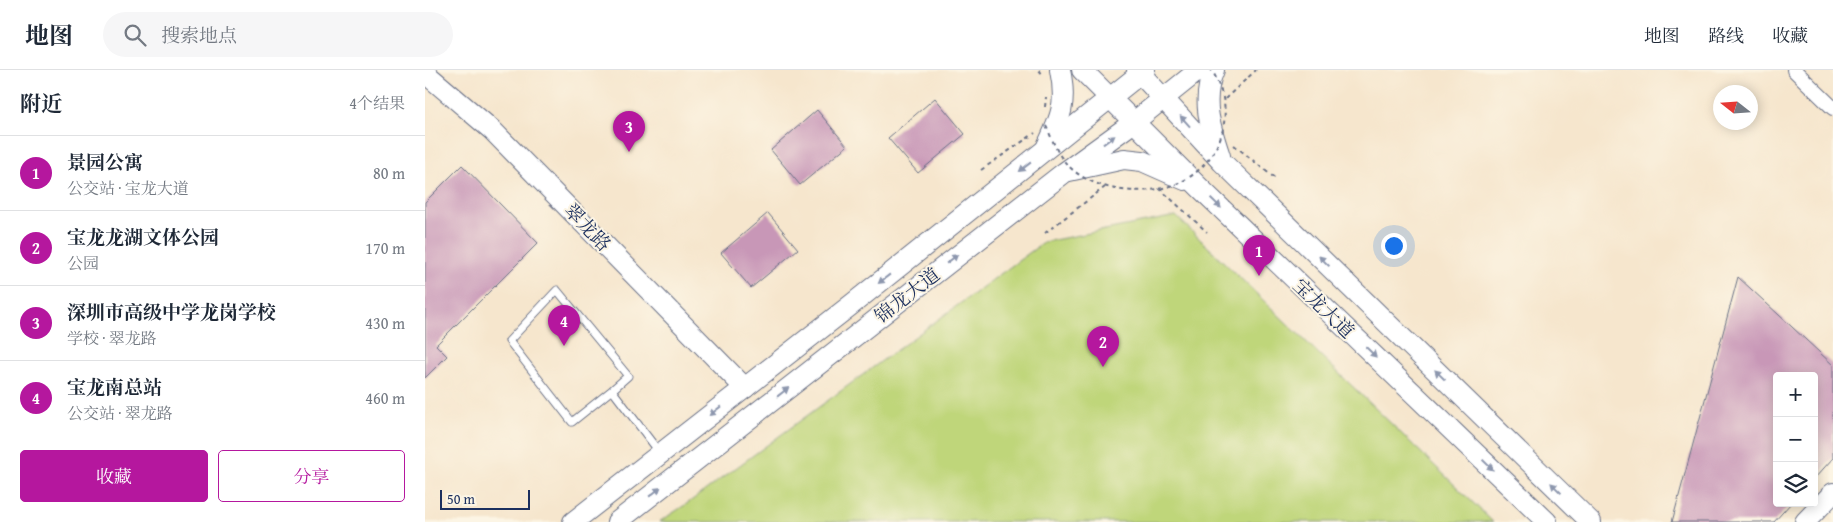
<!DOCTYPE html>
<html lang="zh">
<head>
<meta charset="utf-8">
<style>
	:root { --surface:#fff; --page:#f6f6f7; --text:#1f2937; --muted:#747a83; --line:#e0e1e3; --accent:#b5179e }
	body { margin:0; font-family:"Gentium Book Plus","Noto Serif SC",serif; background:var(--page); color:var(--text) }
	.controls { position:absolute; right:15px; bottom:15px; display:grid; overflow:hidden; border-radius:5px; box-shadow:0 2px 12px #0003 }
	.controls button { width:45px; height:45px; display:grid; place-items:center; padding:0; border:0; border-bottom:1px solid var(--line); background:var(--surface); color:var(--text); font:25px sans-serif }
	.compass { position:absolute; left:1288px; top:15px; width:45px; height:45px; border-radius:50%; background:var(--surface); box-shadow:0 2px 12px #0003; rotate:287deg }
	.scale { position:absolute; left:15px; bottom:12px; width:90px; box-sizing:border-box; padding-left:5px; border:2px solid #1b2f5e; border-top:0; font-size:14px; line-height:18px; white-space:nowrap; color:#1b2f5e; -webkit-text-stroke:4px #fcf5e5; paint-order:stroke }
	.you { position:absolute; left:968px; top:175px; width:18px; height:18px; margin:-12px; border:4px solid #fff; border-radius:50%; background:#1a73e8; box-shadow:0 0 0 8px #1a73e833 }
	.badge { display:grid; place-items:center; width:32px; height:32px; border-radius:50%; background:var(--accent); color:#fff; font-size:16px; font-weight:700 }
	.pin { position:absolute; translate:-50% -41px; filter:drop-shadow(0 1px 2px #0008) }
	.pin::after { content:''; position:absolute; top:26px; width:18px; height:15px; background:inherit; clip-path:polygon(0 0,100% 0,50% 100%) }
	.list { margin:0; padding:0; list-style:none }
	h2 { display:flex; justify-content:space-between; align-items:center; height:65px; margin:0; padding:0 20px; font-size:21px }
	h2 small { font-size:16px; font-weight:400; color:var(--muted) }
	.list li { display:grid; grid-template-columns:32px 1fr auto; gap:15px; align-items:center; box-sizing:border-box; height:75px; padding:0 20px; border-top:1px solid var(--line) }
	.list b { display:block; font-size:19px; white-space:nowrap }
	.list p { margin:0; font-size:16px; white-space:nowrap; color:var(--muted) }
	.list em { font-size:16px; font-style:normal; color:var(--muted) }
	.actions { display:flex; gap:10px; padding:15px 20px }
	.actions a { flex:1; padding:11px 0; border:1px solid var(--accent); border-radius:5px; text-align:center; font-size:18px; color:var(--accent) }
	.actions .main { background:var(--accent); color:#fff }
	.icon { flex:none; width:28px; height:28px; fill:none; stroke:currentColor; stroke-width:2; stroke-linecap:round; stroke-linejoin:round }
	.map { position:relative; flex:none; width:1408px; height:452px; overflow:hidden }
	header { display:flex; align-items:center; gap:30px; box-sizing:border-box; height:70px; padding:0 25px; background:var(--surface); border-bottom:1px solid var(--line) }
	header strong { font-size:24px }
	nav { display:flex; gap:28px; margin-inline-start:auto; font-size:18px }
	.search { width:350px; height:45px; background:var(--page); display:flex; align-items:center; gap:12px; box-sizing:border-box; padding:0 18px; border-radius:28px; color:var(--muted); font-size:19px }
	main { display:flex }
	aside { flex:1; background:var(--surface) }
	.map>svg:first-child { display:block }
	.green { fill:#bfd67a; stroke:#6d826c }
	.building { fill:#c897b7 }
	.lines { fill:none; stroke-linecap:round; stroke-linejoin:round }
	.lane-casing { stroke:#686f85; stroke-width:9 }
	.street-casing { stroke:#686f85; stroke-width:16 }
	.secondary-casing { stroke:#686f85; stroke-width:22 }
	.path { stroke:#686f85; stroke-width:2; stroke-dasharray:4 4; stroke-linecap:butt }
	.lane { stroke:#fff; stroke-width:7 }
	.street { stroke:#fff; stroke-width:14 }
	.secondary { stroke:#fff; stroke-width:20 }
	.path-bridge { stroke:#686f85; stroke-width:2; stroke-dasharray:4 4; stroke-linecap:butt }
	.oneway { fill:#8d97ae }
	.labels { text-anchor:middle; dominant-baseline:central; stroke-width:4; stroke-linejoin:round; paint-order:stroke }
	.street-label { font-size:19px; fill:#1b2f5e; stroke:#fcf5e5 }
</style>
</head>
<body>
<header>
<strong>地图</strong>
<div class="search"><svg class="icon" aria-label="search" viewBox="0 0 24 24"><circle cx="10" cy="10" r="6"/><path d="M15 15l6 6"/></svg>搜索地点</div>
<nav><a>地图</a><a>路线</a><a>收藏</a></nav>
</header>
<main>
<aside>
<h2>附近<small>4个结果</small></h2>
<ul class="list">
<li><span class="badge">1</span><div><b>景园公寓</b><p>公交站 · 宝龙大道</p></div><em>80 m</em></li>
<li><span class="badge">2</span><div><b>宝龙龙湖文体公园</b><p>公园</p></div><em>170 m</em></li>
<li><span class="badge">3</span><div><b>深圳市高级中学龙岗学校</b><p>学校 · 翠龙路</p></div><em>430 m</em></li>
<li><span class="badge">4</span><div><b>宝龙南总站</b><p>公交站 · 翠龙路</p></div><em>460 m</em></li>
</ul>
<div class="actions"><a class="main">收藏</a><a>分享</a></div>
</aside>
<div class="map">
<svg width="1408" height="452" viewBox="0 0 1408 452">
	<rect width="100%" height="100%" fill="#fcf5e5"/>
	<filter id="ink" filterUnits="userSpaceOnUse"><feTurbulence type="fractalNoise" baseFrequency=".02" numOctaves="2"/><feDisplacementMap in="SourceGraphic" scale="10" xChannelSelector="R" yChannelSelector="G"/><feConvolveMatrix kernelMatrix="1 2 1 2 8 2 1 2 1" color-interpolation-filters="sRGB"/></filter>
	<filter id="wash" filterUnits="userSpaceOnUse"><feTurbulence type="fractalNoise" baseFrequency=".0096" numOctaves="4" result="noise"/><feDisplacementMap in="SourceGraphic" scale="20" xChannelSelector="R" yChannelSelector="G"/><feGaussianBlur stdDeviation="1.12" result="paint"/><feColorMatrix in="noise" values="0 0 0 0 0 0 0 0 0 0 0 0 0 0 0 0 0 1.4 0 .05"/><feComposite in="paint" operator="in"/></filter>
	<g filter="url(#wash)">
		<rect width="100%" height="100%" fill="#f6e6cd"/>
		<path class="green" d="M751,146L1068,452H234L263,433L619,172Z"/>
		<g id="blocks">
			<g class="building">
				<path d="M510,28L540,64L493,103L463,68Z"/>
				<path d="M392,40L422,76L375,115L346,80Z"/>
				<path d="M37,95L113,173L11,275L22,286L0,308V132Z"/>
				<path d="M343,143L373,179L326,218L296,183Z"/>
				<path d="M1313,207L1408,295V388L1389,409V306H1352V433H1366L1349,452H1247Z"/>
			</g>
		</g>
	</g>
	<g filter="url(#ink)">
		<use href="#blocks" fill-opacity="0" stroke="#686f85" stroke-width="1"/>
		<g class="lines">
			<defs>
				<path id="lane" d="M187,320L147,352L84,271L132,220L203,306L187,320L235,383"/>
				<path id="street" d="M1369,0L1408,38"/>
				<g id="secondary">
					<path d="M657,0L775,118L1122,452"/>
					<path d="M712,0L797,92L1166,452"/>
					<path d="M789,0C776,30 785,56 795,86"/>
					<path d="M0,3L67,60L320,318"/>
					<path d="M622,76C636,47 642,33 635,0"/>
					<path d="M644,101L699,89L717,91L760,110"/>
					<path d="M148,452L426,235L720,0"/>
					<path d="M192,452L640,102L709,52L774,0"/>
					<path d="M1380,452L1408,423"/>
				</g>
			</defs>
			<use href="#lane" class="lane-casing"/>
			<use href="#street" class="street-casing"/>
			<use href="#secondary" class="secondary-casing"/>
			<g class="path">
				<path d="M614,0L619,6"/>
				<path d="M800,29L831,0"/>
				<path d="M620,37L621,27"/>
				<path d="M809,75L852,110"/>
				<path d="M556,100L610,63"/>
				<path d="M734,118L782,162"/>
				<path d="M620,163L680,117"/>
			</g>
			<use href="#lane" class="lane"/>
			<use href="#street" class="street"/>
			<use href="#secondary" class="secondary"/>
			<path class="path-bridge" d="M621,56C626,66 630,78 636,87C661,123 721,129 758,111C790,94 808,55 796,21C793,14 791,5 786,0"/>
		</g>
		<defs><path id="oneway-solid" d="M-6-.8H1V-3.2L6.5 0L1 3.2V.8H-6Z" transform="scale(1.25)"/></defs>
		<g class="oneway">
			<use href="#oneway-solid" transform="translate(760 51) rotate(-132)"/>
			<use href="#oneway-solid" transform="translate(684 70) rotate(-36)"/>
			<use href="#oneway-solid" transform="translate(600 97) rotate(142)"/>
			<use href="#oneway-solid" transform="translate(791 133) rotate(44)"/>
			<use href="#oneway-solid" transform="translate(527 189) rotate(-38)"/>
			<use href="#oneway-solid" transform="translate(899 191) rotate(-136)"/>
			<use href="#oneway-solid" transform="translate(459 209) rotate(142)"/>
			<use href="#oneway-solid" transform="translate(946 282) rotate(44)"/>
			<use href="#oneway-solid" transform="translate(1015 305) rotate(-136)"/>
			<use href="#oneway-solid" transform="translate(358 322) rotate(-38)"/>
			<use href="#oneway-solid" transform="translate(290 341) rotate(142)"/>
			<use href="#oneway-solid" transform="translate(1063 395) rotate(44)"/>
			<use href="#oneway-solid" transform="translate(1131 418) rotate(-136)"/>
			<use href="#oneway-solid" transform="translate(230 422) rotate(-38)"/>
		</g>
	</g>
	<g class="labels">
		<g class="street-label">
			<text transform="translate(163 157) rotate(46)">翠龙路</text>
			<text transform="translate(482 225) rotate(-38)">锦龙大道</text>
			<text transform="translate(899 238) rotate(44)">宝龙大道</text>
		</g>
	</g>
</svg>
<div class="controls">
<button>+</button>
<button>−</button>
<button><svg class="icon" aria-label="layers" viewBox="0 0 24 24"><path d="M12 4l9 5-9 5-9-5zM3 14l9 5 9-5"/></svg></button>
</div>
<svg class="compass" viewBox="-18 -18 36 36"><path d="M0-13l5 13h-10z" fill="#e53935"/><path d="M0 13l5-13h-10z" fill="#747a83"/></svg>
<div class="scale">50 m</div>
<div class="you"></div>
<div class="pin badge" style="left:834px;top:206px">1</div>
<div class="pin badge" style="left:678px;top:297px">2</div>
<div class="pin badge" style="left:204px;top:82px">3</div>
<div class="pin badge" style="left:139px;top:276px">4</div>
</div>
</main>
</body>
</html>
